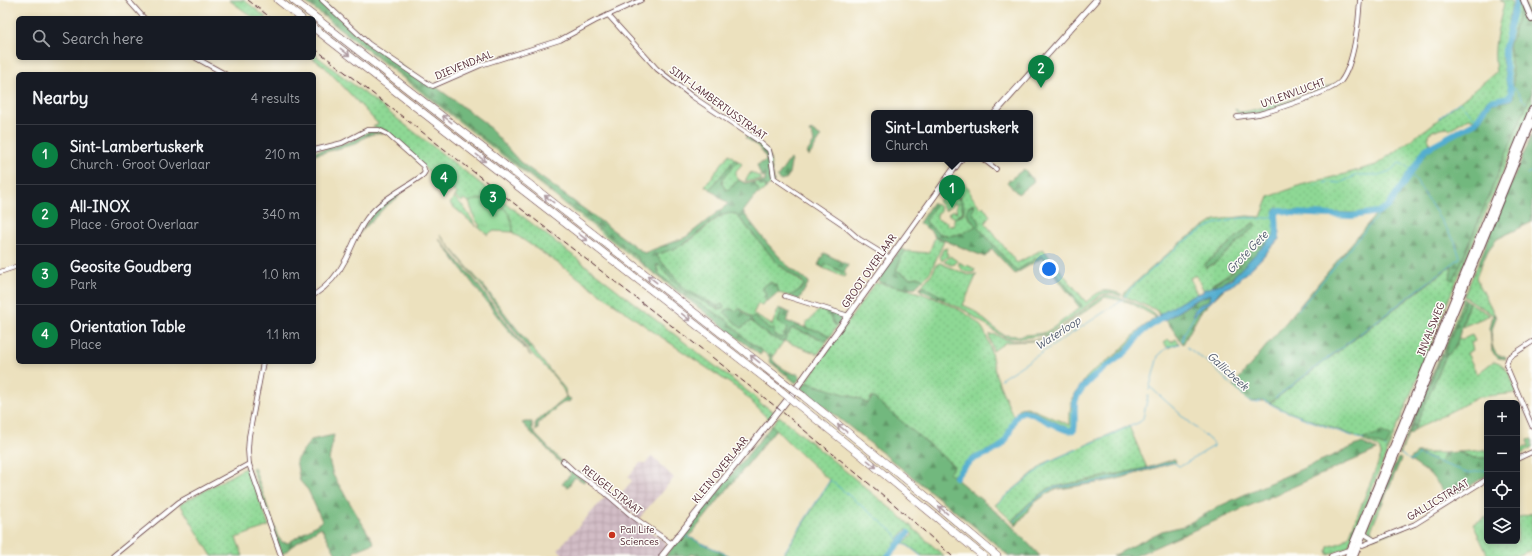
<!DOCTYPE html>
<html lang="en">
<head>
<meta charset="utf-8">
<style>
	:root { --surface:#171b24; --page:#242831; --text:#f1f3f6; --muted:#9ea1a6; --line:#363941; --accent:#0b8043 }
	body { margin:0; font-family:Delius,sans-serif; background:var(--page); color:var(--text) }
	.controls { position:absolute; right:12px; bottom:12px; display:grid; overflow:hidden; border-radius:6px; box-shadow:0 2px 6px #0003 }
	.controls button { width:36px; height:36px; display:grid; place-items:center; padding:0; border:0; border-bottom:1px solid var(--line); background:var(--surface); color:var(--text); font:20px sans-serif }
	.you { position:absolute; left:1049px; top:269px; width:14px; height:14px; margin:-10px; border:3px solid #fff; border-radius:50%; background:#1a73e8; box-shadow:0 0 0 6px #1a73e833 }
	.badge { display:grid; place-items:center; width:26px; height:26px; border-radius:50%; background:var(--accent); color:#fff; font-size:13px; font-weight:700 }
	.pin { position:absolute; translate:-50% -33px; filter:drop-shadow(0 1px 2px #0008) }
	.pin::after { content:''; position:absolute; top:21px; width:14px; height:12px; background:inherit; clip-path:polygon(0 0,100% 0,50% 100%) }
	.popup { position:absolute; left:871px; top:110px; width:162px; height:52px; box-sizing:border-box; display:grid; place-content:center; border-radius:6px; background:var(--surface); filter:drop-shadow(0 1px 3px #0005); font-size:13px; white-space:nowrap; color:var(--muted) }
	.popup b { font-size:15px; color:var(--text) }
	.popup::after { content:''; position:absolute; left:50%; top:100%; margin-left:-8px; border:8px solid transparent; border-top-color:var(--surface) }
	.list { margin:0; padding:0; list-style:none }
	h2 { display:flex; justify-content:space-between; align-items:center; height:52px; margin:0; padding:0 16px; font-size:17px }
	h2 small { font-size:13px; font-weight:400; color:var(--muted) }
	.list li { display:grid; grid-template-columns:26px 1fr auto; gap:12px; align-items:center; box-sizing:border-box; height:60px; padding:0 16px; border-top:1px solid var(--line) }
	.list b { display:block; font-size:15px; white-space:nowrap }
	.list p { margin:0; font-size:13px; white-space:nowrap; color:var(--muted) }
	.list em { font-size:13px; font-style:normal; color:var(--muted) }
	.icon { flex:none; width:22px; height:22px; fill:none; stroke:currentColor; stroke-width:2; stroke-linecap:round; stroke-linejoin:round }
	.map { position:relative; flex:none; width:1532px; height:556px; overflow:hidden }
	.search { position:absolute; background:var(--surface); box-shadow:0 2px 6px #0003; left:16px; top:16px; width:300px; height:44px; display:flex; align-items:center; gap:10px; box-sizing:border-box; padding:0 14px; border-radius:6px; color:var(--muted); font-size:15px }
	.panel { position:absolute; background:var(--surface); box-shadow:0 2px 6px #0003; left:16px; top:72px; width:300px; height:292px; border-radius:6px }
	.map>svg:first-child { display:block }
	.industrial { fill:url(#industrial-grid) }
	.grass { fill:url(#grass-dots); stroke:#6c7c60; fill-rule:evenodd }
	.forest { fill:url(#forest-firs); stroke:#5e6c54 }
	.cemetery { fill:url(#cemetery-stones); stroke:#6c7c60 }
	.park { fill:url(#park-tufts); stroke:#6c7c60 }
	.water { fill:#53add0; stroke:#4e667e }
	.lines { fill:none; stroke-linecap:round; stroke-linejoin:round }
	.stream { stroke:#53add0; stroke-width:1 }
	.river { stroke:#53add0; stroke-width:6 }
	.minor-casing { stroke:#623c41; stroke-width:5.5 }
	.secondary-casing { stroke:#623c41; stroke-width:7 }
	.trunk-casing { stroke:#623c41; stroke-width:8 }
	.motorway-casing { stroke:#623c41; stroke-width:8 }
	.minor { stroke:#fff; stroke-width:4 }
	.secondary { stroke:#fff; stroke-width:5.5 }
	.trunk { stroke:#fff; stroke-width:6 }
	.motorway { stroke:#fff; stroke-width:7 }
	.rail { stroke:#4a1f2b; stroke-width:1; stroke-dasharray:6 3; stroke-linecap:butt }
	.motorway-bridge-casing { stroke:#623c41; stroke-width:8; stroke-linecap:butt }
	.motorway-bridge { stroke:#fff; stroke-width:7 }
	.oneway { stroke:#ae9aa0 }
	.poi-dot { fill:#c8321e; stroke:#fdfcf7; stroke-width:1.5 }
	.labels { text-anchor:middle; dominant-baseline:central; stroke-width:3; stroke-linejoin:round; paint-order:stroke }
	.street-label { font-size:10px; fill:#4a1f2b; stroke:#fdfcf7 }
	.poi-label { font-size:10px; fill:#4a1f2b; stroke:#fdfcf7; text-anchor:start }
	.water-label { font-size:11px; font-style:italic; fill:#4e586d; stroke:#fdfcf7 }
</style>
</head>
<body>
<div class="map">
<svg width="1532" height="556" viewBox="0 0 1532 556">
	<defs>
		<pattern id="industrial-grid" width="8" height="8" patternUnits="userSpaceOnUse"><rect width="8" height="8" fill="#d2bdc6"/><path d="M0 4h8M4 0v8" fill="none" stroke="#b6a2aa"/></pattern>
		<pattern id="grass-dots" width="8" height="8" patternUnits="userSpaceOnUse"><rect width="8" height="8" fill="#8ed894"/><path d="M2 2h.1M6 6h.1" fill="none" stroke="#7cb980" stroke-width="1.8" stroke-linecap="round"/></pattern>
		<pattern id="forest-firs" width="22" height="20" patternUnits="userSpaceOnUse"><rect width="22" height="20" fill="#72b87e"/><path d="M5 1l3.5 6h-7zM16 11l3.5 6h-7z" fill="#609567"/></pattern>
		<pattern id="cemetery-stones" width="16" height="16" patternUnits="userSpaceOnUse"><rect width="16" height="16" fill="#8ed894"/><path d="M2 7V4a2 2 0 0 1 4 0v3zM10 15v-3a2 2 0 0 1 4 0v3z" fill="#7cb980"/></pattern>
		<pattern id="park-tufts" width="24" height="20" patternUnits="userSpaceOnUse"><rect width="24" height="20" fill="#8ed894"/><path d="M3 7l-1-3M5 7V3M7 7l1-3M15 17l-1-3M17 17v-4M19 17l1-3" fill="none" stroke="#7cb980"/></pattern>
	</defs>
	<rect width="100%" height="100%" fill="#fdfcf7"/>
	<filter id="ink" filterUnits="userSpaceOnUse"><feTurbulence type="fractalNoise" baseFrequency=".025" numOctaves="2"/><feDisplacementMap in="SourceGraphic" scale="8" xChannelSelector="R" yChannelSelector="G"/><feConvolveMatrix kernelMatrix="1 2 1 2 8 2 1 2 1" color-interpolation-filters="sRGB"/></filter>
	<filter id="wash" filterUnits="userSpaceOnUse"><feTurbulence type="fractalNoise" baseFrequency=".012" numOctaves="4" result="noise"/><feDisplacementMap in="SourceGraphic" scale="16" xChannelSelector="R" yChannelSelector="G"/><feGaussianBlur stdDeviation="0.9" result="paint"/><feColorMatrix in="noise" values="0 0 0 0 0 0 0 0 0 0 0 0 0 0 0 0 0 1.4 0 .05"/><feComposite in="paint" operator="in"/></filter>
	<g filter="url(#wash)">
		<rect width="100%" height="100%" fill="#ece1be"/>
		<g class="industrial">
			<path d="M652,456L674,478L644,512L639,519L615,500L632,481L628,477L640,463H646Z"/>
			<path d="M607,495L630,516L666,543V546L658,556H564L558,549Z"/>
		</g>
		<g class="grass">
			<path d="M229,0H244L267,18H254Z"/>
			<path d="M1500,0H1511L1512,3L1503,51L1502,59L1509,94L1508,96L1487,100L1475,120L1468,118L1450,129L1448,127L1440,128L1429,133L1428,135L1430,146L1424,148L1387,206L1377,210L1354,213L1304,212L1277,208L1274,212L1275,235L1265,245L1263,240H1259C1245,259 1233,272 1213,284L1214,288L1204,291L1196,275L1190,278L1197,294L1160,315L1156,310L1123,296L1128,289L1181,242L1215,220L1247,216L1261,217L1269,197L1301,185L1345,174L1376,165L1429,127L1496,72C1492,46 1498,29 1504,3ZM1253,223L1213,265H1204Z"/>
			<path d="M1514,0H1521C1531,10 1532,27 1532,40L1521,8L1509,47L1514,86H1512L1507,58V47L1518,4Z"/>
			<path d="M373,52L550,190L551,193L371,53Z"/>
			<path d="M314,54L742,387L760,401L759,403L763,406L764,405L775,413L769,420L741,391L648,328L562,266L513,233C512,208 493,194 469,202L464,199L462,202L455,196L457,194L427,170L389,133L382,129L372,127L378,124L324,66L312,58H314Z"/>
			<path d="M1334,84L1336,85C1317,92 1259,118 1241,115C1238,114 1236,112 1235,109L1241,112L1248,111L1285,102Z"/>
			<path d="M1532,92V104L1524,125L1523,124L1432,339L1433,340L1348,547L1329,555L1327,551L1328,547L1343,542L1350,534L1381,456C1382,446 1370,444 1363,441V439L1284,410L1270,403L1453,265L1463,259Z"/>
			<path d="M729,154L735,159L710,189L705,186Z"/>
			<path d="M738,161L742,164L736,171V176L739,180L729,189L726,190L722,184V178Z"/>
			<path d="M751,172L761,178L762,180L745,181Z"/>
			<path d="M952,179L958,182V180L969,188L970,194L981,208L983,206L990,216L985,223L1017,263L1043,249L1086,302C1101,290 1103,288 1121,294V296L1111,293L1102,294L1070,319L1048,334L1024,338H1007L1000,335L966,311L943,300L944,298L924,287L921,288L920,290L919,289L933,272L936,265L940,263L968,275L977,274L963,305L972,309L999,332L1004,335L1018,336L1044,333L1053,328L1082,306L1042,255L1016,271L978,227V220L972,212L974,208L967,215L976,226C957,237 941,242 926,221V219L935,204L939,206L941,211L937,214V219L939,220L947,222V225L954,226V219L964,213L960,198L951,185Z"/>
			<path d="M753,182H759L760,185H765V189L759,194L756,195L758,189Z"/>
			<path d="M454,197L463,206L477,227L450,204Z"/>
			<path d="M569,205L639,259L638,261L567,206Z"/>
			<path d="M729,212L736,214L778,264L804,284L801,289L790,296L779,293L777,286L772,283C768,283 764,285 763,289L766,294L764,297L767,301L764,302L762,306L758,304L753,314L772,325L779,308L782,310L778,322L788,328L782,338L774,335V329C766,330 761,320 754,317L752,319L740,308L735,312L732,309H728L724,312L741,328L751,321C761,330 770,339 784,341L791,328L827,341L818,354L784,341L773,356L771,354L769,356L745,339L727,320L683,294L659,274L656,265H659L676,285L685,293L722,310L724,308L722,304L718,306L684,289L656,255C666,251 678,248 688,242C702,232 713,219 729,212Z"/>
			<path d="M440,235L486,289H484Z"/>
			<path d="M935,237L944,241L931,271L923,280L918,277L910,278L896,270L903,254L906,251L929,253Z"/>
			<path d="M948,248L946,253L949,255L942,261L940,256L943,249Z"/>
			<path d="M950,256L957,261L955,264L951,265L944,262Z"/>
			<path d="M959,262L966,266L967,265L975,269L974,272C969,274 961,271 959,266Z"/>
			<path d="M826,264L846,274L844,277L823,268Z"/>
			<path d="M1478,264L1481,265L1476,278L1495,315H1493L1464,296Z"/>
			<path d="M875,283C901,284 972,307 984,331C991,344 992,361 996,375C1001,390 1008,404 1014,418L1004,440L1000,445L972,457L965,462L953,476L949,473L954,466L872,397L867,404L860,399L806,382Z"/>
			<path d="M1106,295C1119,296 1149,307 1157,317C1142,327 1133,340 1120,353C1105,367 1083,378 1075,398C1071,407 1077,421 1071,428L1066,427L1029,409H1023L1015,414L1020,408L1027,407L1070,425V412L1072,398L1086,378L1093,371L1118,353L1139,330L1156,317L1129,302L1105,297L1048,338L1032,341L1006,342L993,351L989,335C998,333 997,337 1005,339C1016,342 1035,341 1045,337C1061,330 1074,317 1088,307C1094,303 1099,297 1106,295Z"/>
			<path d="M1463,298L1465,299L1444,355L1442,354L1400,455L1399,454L1441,353H1443Z"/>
			<path d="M1469,302L1490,315L1462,327Z"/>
			<path d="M820,310H825L827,314L830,316L834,324L837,326L830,337C822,332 813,331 805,327L807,321C812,320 815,312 820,310Z"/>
			<path d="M1472,335L1475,341L1471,343L1473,350L1467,353L1477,374L1494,361C1508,364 1512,381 1517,393L1479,397L1414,430L1446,355L1455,346L1458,338L1462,339Z"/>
			<path d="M1168,339L1171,342L1176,339L1179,343L1168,348L1164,343Z"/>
			<path d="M531,347L561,384L565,389L566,397C562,381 539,362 528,349Z"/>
			<path d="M779,416L901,517L944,556H922L909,546L903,543L913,535L906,529L886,556H783L830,481L785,439L772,425Z"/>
			<path d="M1129,426L1147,468L1049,488L1026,506L1012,521L995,505L1045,463Z"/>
			<path d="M1532,439V448L1517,456V448L1529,447L1527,440Z"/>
			<path d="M1487,450V458H1474L1458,452Z"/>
			<path d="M1417,453H1445L1440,463Z"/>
			<path d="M247,467L248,468L269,526L236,538L243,556H212L180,504Z"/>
			<path d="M254,467L278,537L276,538L252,468Z"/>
			<path d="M1379,503L1382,504L1371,530L1374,535L1376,536L1405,526V528L1375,538L1367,534V531Z"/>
			<path d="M1532,513V550L1515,556H1488L1473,524L1487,517V541H1517V518Z"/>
		</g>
		<g class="forest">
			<path d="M303,0H320L361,38L432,87H436L485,123L520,162L644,253L686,237L728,204L710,189L735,159L738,161L723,178L722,184L726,190L729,189L739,180L745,183L753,182L759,191L743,212L767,243L787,265L809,282L799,300L790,296L801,289L804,285L803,282L778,264L736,214C718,210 702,232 688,241C679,248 666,251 656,255L684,289L718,306L722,304L724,307L722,310L685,293L676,285L659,265H656L659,274L683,294L727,320L745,339L761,350L762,352L760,355L638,261L639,259L569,205L567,206L551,193L550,190L373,52L371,53Z"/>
			<path d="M1521,7L1532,40V92L1454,280L1450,279L1452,265L1270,403L1263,401L1249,402L1233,386L1376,214L1391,207L1427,151L1479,123L1490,104L1512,100L1513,96L1512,86L1514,85L1509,47Z"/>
			<path d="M811,130L821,137L809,156L806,154L814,142L812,134L809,133Z"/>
			<path d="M374,131L383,133L373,134L365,137L355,144L314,155V152L354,140L367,132Z"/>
			<path d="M745,133L767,151L769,154L774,182L765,189V185H760L759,182H765V177L761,176L757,165L767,160C762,149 755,143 745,138L747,136Z"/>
			<path d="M1532,134V222L1497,239L1489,249L1481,265L1478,264Z"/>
			<path d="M790,159L792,161C788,168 792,179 781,181L777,178Z"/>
			<path d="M1024,169L1034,181L1018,194L1007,182Z"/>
			<path d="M953,177L958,180V182H955L952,179L951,185C958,198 975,209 954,219L963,211L958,198L945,185Z"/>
			<path d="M398,193L399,197L386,206L359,234L374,212Z"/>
			<path d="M933,202L935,205L926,221C941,241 956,238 976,226L966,213L968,207L973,204L975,206L972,212L979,220L980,225L978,227L1016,271L1042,255L1082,306L1080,308L1042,258L1015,274L992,249L985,257L934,236L931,231L919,223Z"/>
			<path d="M1253,223L1256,225L1218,261L1206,268L1204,265Z"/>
			<path d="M439,239L472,277L531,356L504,325Z"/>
			<path d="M1262,239L1263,240L1265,245C1249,263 1236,277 1214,288L1212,284C1220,280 1228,275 1234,270C1241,264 1257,241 1262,239Z"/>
			<path d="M901,248L906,251L903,254L896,270L910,278L921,277L923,280L916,287C906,289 887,286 878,281Z"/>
			<path d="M824,253L848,265L844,273L826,264L823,268L818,265Z"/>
			<path d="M768,283H772L777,286L779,293C774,294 772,299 767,301L764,297L766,294L763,289V287Z"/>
			<path d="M924,287L945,298L943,300L920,290L921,288Z"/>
			<path d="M484,289H486L531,347L528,349Z"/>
			<path d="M1224,289L1200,313L1183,344L1166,320L1199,298Z"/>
			<path d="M1465,299L1469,302L1456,346L1445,358L1414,430L1410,435L1409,434L1442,354L1444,355Z"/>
			<path d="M739,308L751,319L754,317C761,320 766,330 774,329V335L782,338L788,328L778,322L782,309L790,313L786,321L809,329L820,331L830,337L827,341L792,328L784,341C770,339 761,330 751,321L741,328L724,312L728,309H732L735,312Z"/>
			<path d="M825,310L845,316L837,326L834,324L830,316L827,315Z"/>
			<path d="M1493,315H1495L1496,318C1491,329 1488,348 1499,356H1505L1506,359L1498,358L1492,352L1490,329Z"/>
			<path d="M771,354C772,355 772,358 773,360C776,365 792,375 798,374L801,377L796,383L769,361L770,359L769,356Z"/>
			<path d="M806,382L860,399L867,404L873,397L954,466L949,473L1007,521L1040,556H1009L985,535L801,388Z"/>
			<path d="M566,397L571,399L569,402L566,401L557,407L538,424V429L536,431L535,425L536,422Z"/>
			<path d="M525,422H532V429L535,434L571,471L585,480L584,482L575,477L568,487L562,484L571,474L522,423Z"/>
			<path d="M772,425L776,429L689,537L730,556H697L692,554L688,556H665Z"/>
			<path d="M1382,432L1391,436L1386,447L1363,439Z"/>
			<path d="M334,435L329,460L333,475L374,543L355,551L353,553L355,556H337L321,527L292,546L282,555L276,538L278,537L282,542L288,543L322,521L308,490L300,481L296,460L311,440Z"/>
			<path d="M1362,443L1377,450L1135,556H1113L1162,531L1184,526L1220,506L1267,484Z"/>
			<path d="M1458,452L1474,458H1487V475L1450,499L1430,474L1409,460L1417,453L1440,463L1445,453Z"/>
			<path d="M1398,458L1401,459L1382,504L1379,503Z"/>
			<path d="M1175,459L1176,462L1114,480L1053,490L1034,503L1016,526L1012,521L1026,506L1049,488L1147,468Z"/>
		</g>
		<path class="cemetery" d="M951,190L958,198L963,211L955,218L948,214L954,210L956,212L957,211L956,208L957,205L954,203L952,204L953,205L946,209V211L938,201Z"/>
		<path class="park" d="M487,199C504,203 513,216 513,232L492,231L488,235L478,227L480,226L475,219L469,202L475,200Z"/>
		<path class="water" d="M1280,231L1279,239L1258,262L1233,285L1221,290L1212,301L1200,309L1195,315H1193C1195,305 1202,304 1209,300L1210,294L1194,301L1164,321L1159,315L1191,296L1203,292V290L1230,280L1274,235V232Z"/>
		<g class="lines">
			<g class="stream">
				<path d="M1509,85L1515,88L1523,100"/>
				<path d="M1525,102H1526"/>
				<path d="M1472,116L1478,119"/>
				<path d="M1439,118L1459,102L1471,114"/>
				<path d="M1406,166L1412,171"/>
				<path d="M1527,174L1532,171"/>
				<path d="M1324,183L1329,182L1340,183L1357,175H1379L1390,171L1399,163L1404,165"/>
				<path d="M1314,186L1319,184"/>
				<path d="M1259,219L1276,216"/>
				<path d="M1125,297L1130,289L1181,244L1204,229L1215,224L1241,218H1257"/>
				<path d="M1192,307L1193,308"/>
				<path d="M1298,310L1378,215V212"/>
				<path d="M1182,341L1184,334L1195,315"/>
				<path d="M1187,347L1211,365L1248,401L1255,403L1261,401"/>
				<path d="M1001,379L1123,300"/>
				<path d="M1149,390L1158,356L1168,347L1179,344"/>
				<path d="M1275,398L1460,258L1455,242L1411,173"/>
				<path d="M1263,400L1280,409L1327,427"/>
				<path d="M1329,428L1364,440"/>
				<path d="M1385,447L1386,448"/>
				<path d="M1401,454L1406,458"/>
				<path d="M1408,459L1411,461L1419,455L1468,473L1487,470"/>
				<path d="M998,503L1007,495L1050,461L1140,422L1143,418L1148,396"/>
				<path d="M1014,521L1031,503L1052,488L1102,481L1173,462L1179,466H1181L1214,446V444L1150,387"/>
				<path d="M683,537L686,536L730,556"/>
				<path d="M782,556L830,480L895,533L899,542L908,546L921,556"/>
			</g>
			<g class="river">
				<path d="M1275,238L1277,236L1276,214L1278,211L1281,210L1292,213L1351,216L1378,212L1389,206L1426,149L1476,122L1490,101L1510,97L1511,92L1505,59V48L1516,2"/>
				<path d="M956,477C961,470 966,463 974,459C982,454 995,453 1002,445C1012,436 1010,417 1023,411C1038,413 1063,434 1074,430C1076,420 1073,409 1076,399C1083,380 1112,364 1127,351C1133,346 1136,338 1142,332C1150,326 1159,320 1167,314"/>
				<path d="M888,556L908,533"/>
			</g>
		</g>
	</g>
	<g filter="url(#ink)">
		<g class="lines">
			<defs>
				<g id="minor">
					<path d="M128,0L144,18"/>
					<path d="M322,0L369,44L430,85L433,86L481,65L560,40L595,21L641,0"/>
					<path d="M608,15L657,69L693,97L756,139L769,150L771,158L774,178L841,223L859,239L890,258"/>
					<path d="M196,58L225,74"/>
					<path d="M1237,117C1245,116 1252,115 1259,114C1274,110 1334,91 1341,81C1354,64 1359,20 1360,0"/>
					<path d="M314,150L342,143L367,130H379L387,134L423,166L425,172L423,175C404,189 381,199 367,218C358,230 353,245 346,259C339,273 328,286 314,295"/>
					<path d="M983,159L996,169"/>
					<path d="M0,272L18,266"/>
					<path d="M785,296L849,316"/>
					<path d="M1532,342L1509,357L1506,365L1532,426"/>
					<path d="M263,362L249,436L248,450L249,464L281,556"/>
					<path d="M1517,459L1532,452"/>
					<path d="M563,461L575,472L604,492L632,516L672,544"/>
					<path d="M1364,531L1366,535L1374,540"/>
					<path d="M1358,547L1415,524L1487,479"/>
					<path d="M113,556L179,502L249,464"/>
					<path d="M1331,556L1351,549"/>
				</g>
				<g id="secondary">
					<path d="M995,113L1096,0"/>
					<path d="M662,556L792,394L961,159"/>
				</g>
				<g id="trunk">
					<path d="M1524,0L1532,19"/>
					<path d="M1348,556L1532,110"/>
					<path d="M1354,556L1532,122"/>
				</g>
				<g id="motorway">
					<path d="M278,0L301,18"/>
					<path d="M293,0L785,383"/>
					<path d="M314,28L780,390"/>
					<path d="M803,396L920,491L997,556"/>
					<path d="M797,404L862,456L983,556"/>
				</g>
			</defs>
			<use href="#minor" class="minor-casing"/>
			<use href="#secondary" class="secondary-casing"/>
			<use href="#trunk" class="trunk-casing"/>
			<use href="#motorway" class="motorway-casing"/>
			<use href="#minor" class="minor"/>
			<use href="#secondary" class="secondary"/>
			<use href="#trunk" class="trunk"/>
			<use href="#motorway" class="motorway"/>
			<g class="rail">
				<path d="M248,0L271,18"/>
				<path d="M314,48L775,406L896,506L952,556"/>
			</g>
			<defs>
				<g id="motorway-bridge">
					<path d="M785,383L803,396"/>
					<path d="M780,390L797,404"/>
				</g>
			</defs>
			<use href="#motorway-bridge" class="motorway-bridge-casing"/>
			<use href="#motorway-bridge" class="motorway-bridge"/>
		</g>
		<defs><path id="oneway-shaft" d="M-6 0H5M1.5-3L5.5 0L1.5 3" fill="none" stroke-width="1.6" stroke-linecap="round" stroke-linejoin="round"/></defs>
		<g class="oneway">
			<use href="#oneway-shaft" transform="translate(345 52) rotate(38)"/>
			<use href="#oneway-shaft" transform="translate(447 119) rotate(-142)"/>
			<use href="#oneway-shaft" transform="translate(481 158) rotate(38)"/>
			<use href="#oneway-shaft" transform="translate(549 199) rotate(-142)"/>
			<use href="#oneway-shaft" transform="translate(583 237) rotate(38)"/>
			<use href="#oneway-shaft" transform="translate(652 279) rotate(-142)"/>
			<use href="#oneway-shaft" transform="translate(686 317) rotate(38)"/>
			<use href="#oneway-shaft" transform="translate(755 359) rotate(-142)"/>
			<use href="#oneway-shaft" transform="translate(842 428) rotate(-141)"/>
			<use href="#oneway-shaft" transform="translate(872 464) rotate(39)"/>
			<use href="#oneway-shaft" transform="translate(943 510) rotate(-140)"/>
		</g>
	</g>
	<circle class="poi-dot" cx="612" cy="535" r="4"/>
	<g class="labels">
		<g class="street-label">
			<text transform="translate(464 65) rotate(-22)">DIEVENDAAL</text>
			<text transform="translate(1293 93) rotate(-20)">UYLENVLUCHT</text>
			<text transform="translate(718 103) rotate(36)">SINT-LAMBERTUSSTRAAT</text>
			<text transform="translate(869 271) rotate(-55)">GROOT OVERLAAR</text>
			<text transform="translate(1431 329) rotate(-68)">INVALSWEG</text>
			<text transform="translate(720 470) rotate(-51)">KLEIN OVERLAAR</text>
			<text transform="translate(612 490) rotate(38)">REUGELSTRAAT</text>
			<text transform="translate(1438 500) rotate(-31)">GALLICSTRAAT</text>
		</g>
		<g class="poi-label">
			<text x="620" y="529">Pall Life<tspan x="620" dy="12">Sciences</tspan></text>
		</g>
		<g class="water-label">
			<text transform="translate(1247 252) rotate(-46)">Grote Gete</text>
			<text transform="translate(1058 333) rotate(-33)">Waterloop</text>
			<text transform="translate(1228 371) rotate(42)">Gallicbeek</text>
		</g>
	</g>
</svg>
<div class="controls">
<button>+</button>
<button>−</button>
<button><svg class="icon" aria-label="locate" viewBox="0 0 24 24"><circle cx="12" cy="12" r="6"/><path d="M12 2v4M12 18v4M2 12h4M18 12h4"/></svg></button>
<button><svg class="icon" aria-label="layers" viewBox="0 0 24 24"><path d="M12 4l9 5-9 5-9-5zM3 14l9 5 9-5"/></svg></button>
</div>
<div class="you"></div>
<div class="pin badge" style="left:952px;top:208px">1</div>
<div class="popup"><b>Sint-Lambertuskerk</b>Church</div>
<div class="pin badge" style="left:1041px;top:88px">2</div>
<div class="pin badge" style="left:493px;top:217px">3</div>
<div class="pin badge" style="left:444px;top:197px">4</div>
<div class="search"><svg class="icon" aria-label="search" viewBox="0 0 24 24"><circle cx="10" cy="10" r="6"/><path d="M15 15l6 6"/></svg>Search here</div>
<section class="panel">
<h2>Nearby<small>4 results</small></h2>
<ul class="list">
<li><span class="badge">1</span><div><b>Sint-Lambertuskerk</b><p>Church · Groot Overlaar</p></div><em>210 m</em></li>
<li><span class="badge">2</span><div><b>All-INOX</b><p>Place · Groot Overlaar</p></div><em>340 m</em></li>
<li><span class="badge">3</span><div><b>Geosite Goudberg</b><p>Park</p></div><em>1.0 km</em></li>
<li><span class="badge">4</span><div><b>Orientation Table</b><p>Place</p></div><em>1.1 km</em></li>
</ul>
</section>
</div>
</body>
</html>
